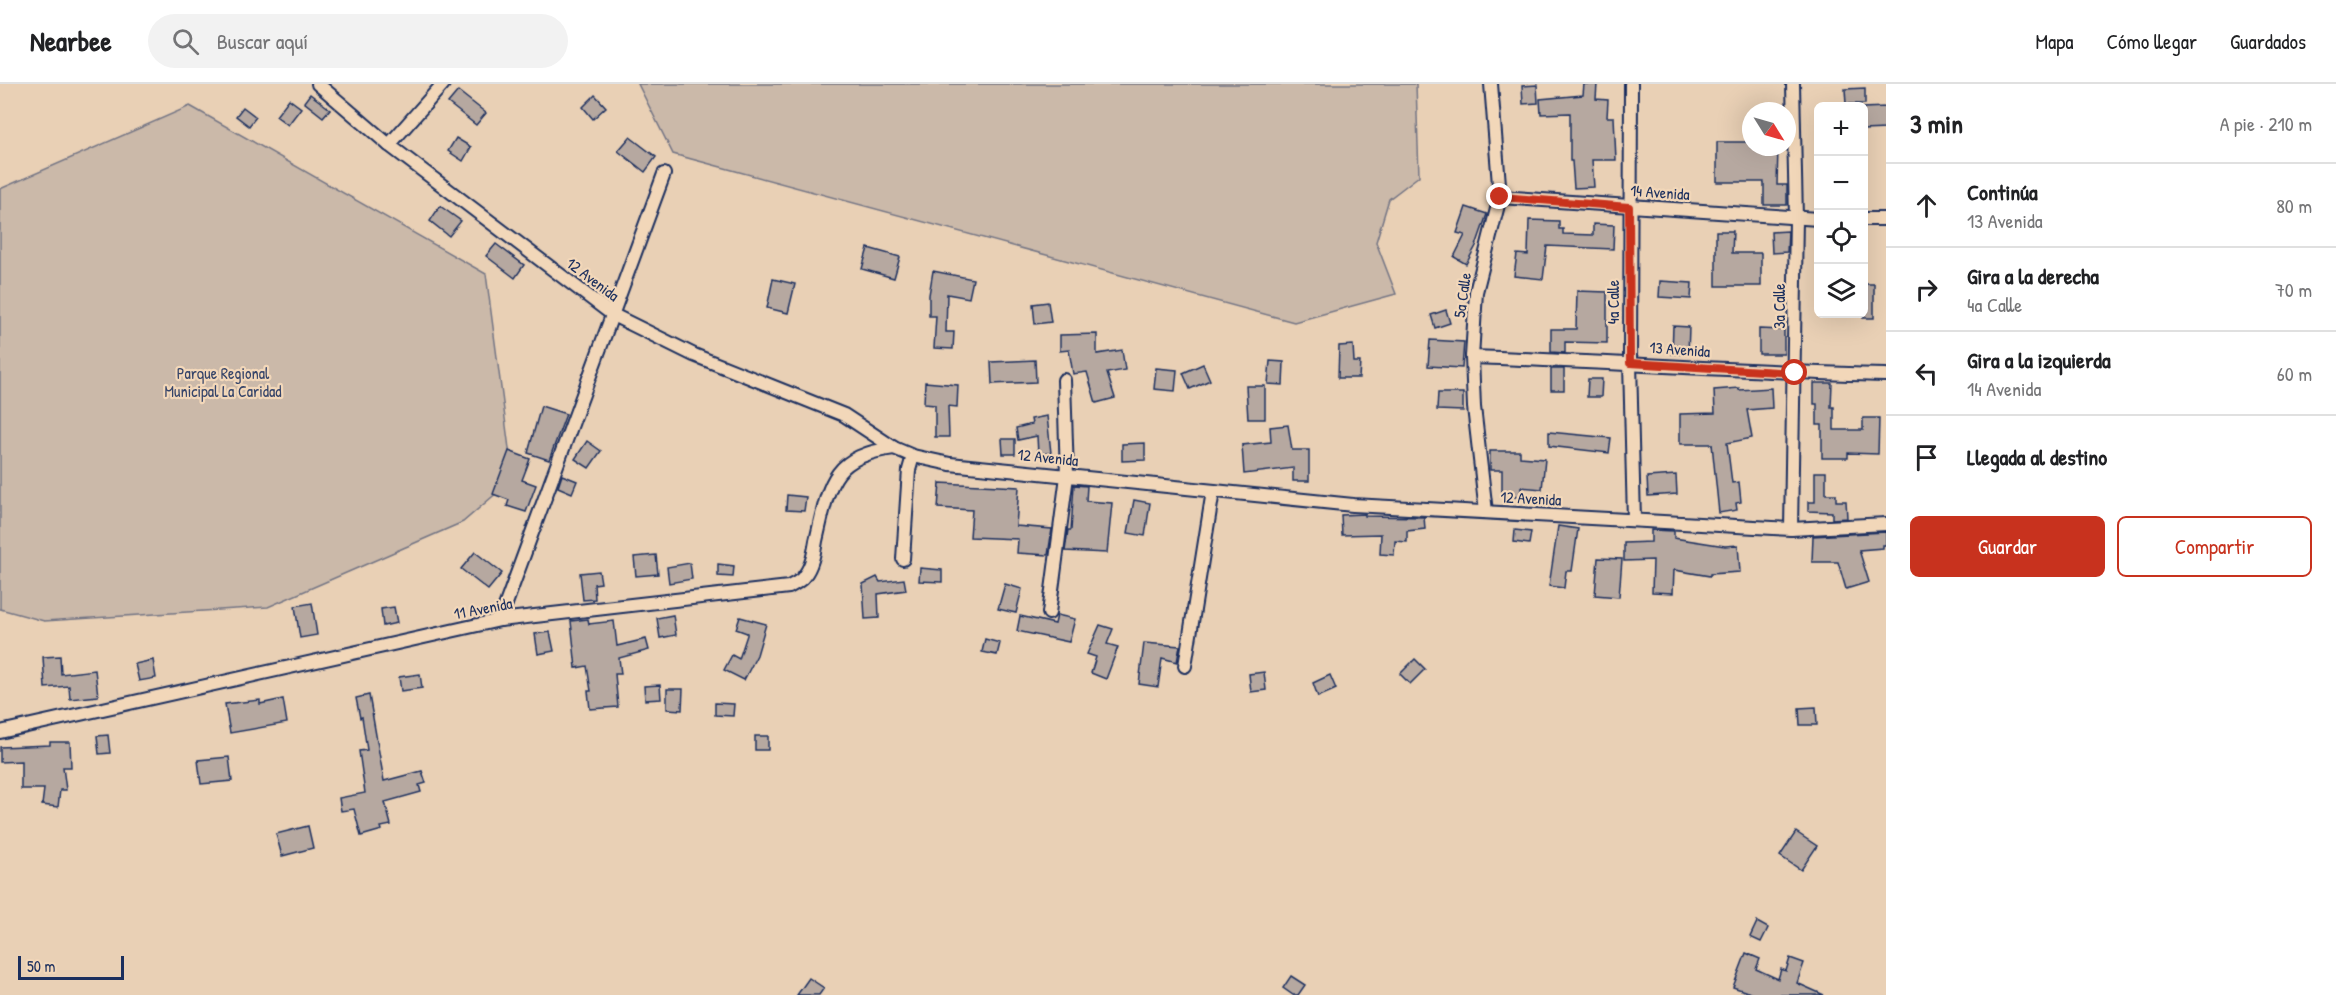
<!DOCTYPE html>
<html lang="es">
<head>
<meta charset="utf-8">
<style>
	:root { --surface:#fff; --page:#f2f2f2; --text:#202124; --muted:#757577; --line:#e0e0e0; --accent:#c8321e }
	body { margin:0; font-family:"Patrick Hand",sans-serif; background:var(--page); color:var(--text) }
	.controls { position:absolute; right:18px; top:18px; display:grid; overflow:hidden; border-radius:9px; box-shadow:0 6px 24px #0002 }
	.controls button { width:54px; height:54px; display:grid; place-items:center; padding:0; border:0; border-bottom:2px solid var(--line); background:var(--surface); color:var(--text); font:30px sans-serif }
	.compass { position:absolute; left:1742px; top:18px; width:54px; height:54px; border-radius:50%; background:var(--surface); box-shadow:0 6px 24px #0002; rotate:127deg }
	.scale { position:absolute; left:18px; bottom:15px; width:106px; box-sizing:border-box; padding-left:6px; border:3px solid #1b2f5e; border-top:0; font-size:16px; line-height:21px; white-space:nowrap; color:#1b2f5e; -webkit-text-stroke:4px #f2d7b9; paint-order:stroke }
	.stop { position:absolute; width:18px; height:18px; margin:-14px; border:4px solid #c8321e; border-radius:50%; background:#fff }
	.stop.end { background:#c8321e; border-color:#fff; box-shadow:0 2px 6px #0008 }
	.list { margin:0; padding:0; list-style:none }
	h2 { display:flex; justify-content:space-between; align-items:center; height:78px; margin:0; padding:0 24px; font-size:26px }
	h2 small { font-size:20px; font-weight:400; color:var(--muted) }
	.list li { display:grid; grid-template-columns:39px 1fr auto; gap:18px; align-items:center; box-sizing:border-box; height:84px; padding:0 24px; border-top:2px solid var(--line) }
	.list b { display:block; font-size:22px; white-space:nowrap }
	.list p { margin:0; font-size:20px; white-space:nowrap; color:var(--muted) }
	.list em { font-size:20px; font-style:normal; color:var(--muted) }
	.actions { display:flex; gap:12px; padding:18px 24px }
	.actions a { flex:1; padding:14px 0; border:2px solid var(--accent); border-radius:9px; text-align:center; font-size:21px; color:var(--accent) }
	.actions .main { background:var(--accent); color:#fff }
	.icon { flex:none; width:33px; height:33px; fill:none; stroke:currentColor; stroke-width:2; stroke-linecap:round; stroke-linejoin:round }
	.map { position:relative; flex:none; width:1886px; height:911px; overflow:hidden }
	header { display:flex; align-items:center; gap:36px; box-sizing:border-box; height:84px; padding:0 30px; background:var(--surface); border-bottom:2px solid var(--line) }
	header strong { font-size:28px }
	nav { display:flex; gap:33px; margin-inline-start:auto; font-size:21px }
	.search { width:420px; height:54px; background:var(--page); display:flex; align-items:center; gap:15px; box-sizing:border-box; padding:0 21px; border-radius:33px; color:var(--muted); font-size:22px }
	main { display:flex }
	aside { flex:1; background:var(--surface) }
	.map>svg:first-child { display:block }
	.green { fill:#cbb9a9; stroke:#737484; stroke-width:1.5 }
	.building { fill:#b6a8a0; stroke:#1b2f5e; stroke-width:1.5 }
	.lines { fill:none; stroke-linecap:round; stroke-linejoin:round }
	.minor-casing { stroke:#1b2f5e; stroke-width:16 }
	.minor { stroke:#f2d7b9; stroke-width:12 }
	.route { stroke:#c8321e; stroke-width:8 }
	.labels { text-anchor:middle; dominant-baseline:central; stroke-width:4.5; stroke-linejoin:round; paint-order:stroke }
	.street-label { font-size:16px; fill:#1b2f5e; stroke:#f2d7b9 }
	.park-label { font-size:16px; fill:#354469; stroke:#f2d7b9 }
</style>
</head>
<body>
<header>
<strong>Nearbee</strong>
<div class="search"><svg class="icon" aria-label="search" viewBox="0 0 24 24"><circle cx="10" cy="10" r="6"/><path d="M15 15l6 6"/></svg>Buscar aquí</div>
<nav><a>Mapa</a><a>Cómo llegar</a><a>Guardados</a></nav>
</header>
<main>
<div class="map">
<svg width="1886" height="911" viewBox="0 0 1886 911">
	<rect width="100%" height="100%" fill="#e9d0b5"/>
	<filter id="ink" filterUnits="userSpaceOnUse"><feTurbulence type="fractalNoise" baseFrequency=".0167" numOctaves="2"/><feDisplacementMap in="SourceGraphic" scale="12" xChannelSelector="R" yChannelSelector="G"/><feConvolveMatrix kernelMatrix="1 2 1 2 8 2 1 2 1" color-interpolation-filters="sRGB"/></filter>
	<g filter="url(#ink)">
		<g class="green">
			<path d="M638,0H1416L1419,92L1389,115L1376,158L1396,210L1294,238L673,70Z"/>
			<path d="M190,22L486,190L513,395L463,438L268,523L44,537L0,525V105Z"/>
		</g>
		<g class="building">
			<path d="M1584,0H1597L1596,15L1608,16L1607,33H1614L1616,76H1592L1594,103L1574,104L1572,77H1570V29L1541,30L1540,15L1583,11Z"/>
			<path d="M1537,1L1538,19L1523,20L1522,2Z"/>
			<path d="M1865,4V20H1846L1845,5Z"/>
			<path d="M458,7L486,29L476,41L448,19Z"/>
			<path d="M310,10L330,25L323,33L304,18Z"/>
			<path d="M595,11L606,23L593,35L583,23Z"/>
			<path d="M289,15L301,24L288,41L276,32Z"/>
			<path d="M243,23L256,33L249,42L236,32Z"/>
			<path d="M1886,23V45L1863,46V24Z"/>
			<path d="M630,53L656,73L645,88L618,67Z"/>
			<path d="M456,54L471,63L463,77L448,67Z"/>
			<path d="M1717,58H1751V63H1778L1777,101H1787V121H1764V98H1717Z"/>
			<path d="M440,122L461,137L449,152L430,137Z"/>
			<path d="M1466,123L1487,130L1476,162L1466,180L1454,173L1465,151L1457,149Z"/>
			<path d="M1529,136L1559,137V145H1563V150L1593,151V140L1614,141L1613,165L1547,162L1543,195L1514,192L1517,170L1528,171Z"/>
			<path d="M1716,147H1733L1732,169H1761V202H1716Z"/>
			<path d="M1788,147L1787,168L1772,169L1771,148Z"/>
			<path d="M496,160L524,181L515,194L486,172Z"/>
			<path d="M868,164L900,173L894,194L862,185Z"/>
			<path d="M933,187L973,195L969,214L947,210L946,248H954L953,265L934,264L936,232H929V211Z"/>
			<path d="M773,195L795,200L788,229L767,224Z"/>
			<path d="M1660,197L1692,199L1691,215L1659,213Z"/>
			<rect x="1863" y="200" width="11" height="34"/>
			<path d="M1577,207L1607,208V259L1565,258V269L1551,268V245H1576Z"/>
			<path d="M1048,218L1051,238L1035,240L1033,220Z"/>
			<path d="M1446,226L1450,239L1435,244L1431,231Z"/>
			<path d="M1673,242L1689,243L1688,270H1672Z"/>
			<path d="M1759,245L1784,246V270H1759Z"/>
			<path d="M1097,250V270L1122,266L1125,286L1107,289L1115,314L1096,319L1087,288L1073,290L1069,266L1060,267V251Z"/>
			<path d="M1430,256L1464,258L1462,284L1428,282Z"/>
			<path d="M1353,261L1354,278H1360L1359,294H1338L1339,262Z"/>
			<path d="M1035,276L1036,298L992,300L991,278Z"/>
			<path d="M1270,277L1284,278L1283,301L1268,300Z"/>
			<path d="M1203,280L1210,296L1190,305L1183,289Z"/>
			<path d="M1156,284L1177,286L1175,307L1154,305Z"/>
			<rect x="1551" y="285" width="13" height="21"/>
			<path d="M1588,295H1602L1601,313H1587Z"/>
			<path d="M925,298L958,301L957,323L948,322L949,353H935V321L924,320Z"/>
			<path d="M1814,299H1832L1831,323H1834V346H1863V334H1879L1878,370L1848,369V374H1822V341H1817V320H1814Z"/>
			<path d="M1246,302H1265V335H1248Z"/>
			<path d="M1739,304V306L1771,304L1772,324L1747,326L1752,354L1727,359L1732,399L1739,398L1741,418L1736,419L1737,426L1719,429L1712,360H1680V330L1715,329L1714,306Z"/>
			<path d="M1438,309H1463V327L1437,326Z"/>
			<path d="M541,322L566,330L549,376L528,369Z"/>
			<path d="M1047,332L1051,369L1038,370L1037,352L1018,356L1016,344L1032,340L1031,335Z"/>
			<path d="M1288,341L1292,366H1309V397H1293V384L1244,390L1242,361L1271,358L1270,343Z"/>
			<path d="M1549,348L1611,354L1609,369L1549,362Z"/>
			<path d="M1002,355H1015V370H1003Z"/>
			<path d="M587,357L601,367L589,384L575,375Z"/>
			<path d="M1145,359V376L1122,377V360Z"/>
			<path d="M509,367L530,375L522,396L536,401L526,428L507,422L509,416L493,410Z"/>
			<path d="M1490,367H1520V373L1545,375L1542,405L1521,403V413H1502V386H1490Z"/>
			<path d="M1815,388H1826V410H1836V417H1846L1847,434L1832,435V428L1808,427V418H1815Z"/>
			<path d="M562,391L577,397L572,409L558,403Z"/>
			<path d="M1676,391L1677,410L1648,412L1647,393Z"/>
			<path d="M940,399L1019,403L1016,442L1052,445L1048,471L1017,469L1018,455L970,453L972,426L938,424Z"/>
			<path d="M1074,401L1087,402L1086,417L1112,419L1107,469L1065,467L1068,446H1071Z"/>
			<path d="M787,411L806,413L804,427L786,426Z"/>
			<path d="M1134,416L1150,419L1145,452L1128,449Z"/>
			<path d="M1365,430V432L1424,433L1425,445L1407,447V458L1395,457L1394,471L1380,470L1381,450L1342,451L1341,431Z"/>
			<path d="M1558,442L1578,445L1572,487H1566L1564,504L1549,502Z"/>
			<path d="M1515,446L1531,448L1529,460L1514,458Z"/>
			<path d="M1651,446L1674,447V454L1725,462L1738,461L1740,488L1710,490V492L1674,486L1673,509L1652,508L1653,476L1624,477V459L1651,458Z"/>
			<path d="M1886,448V461H1883V464L1859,466L1869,498L1846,505L1838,478H1812L1813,452Z"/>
			<path d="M475,468L502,489L488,506L461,485Z"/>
			<path d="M656,471L658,490L636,492L634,473Z"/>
			<path d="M1598,474L1622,475L1619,513L1595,511Z"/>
			<path d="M690,479L692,495L669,499L667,483Z"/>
			<path d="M718,480L734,482L733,493L718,492Z"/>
			<path d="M920,484L942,486V498L919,497Z"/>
			<path d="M599,487L601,499L594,500L595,515L583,516L580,489Z"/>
			<path d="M877,493L880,498L904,495L906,506L878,510L879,534L865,535L863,500Z"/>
			<path d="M1005,500L1022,505L1016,529L998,525Z"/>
			<path d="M312,519L317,551L300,554L295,522Z"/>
			<path d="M394,523L397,539L383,542L381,525Z"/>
			<path d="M673,531L676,551L660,554L657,534Z"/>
			<path d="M1057,531L1075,535L1069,558L1017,547L1020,532L1055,540Z"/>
			<path d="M740,533L766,540L757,571L744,596L724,586L732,571L739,575L747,551V549L736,545Z"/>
			<path d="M588,535L589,540L614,537L617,562L646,555L649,566L619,574L621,590H615L618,623L590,625L588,607H591L587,582L576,584L571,537Z"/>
			<path d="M1100,541L1113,545L1107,560L1118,563L1106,595L1091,589L1096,573L1087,570Z"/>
			<path d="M550,548L554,567L538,570L535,550Z"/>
			<path d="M985,555L1000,559L997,571L982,568Z"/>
			<path d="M1144,559L1180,562L1177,578L1162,574L1158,603L1139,600Z"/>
			<path d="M60,572L61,590L95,586L98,612L70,615L69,602L45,604L43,573Z"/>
			<path d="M1415,575L1425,585L1410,600L1400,590Z"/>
			<path d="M153,576L156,594L139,597L135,580Z"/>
			<path d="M1264,588L1266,606L1251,608L1249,590Z"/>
			<path d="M420,590L422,604L401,607L399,593Z"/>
			<path d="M1330,591L1336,605L1318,613L1313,599Z"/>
			<path d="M660,601L661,615L645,616L644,602Z"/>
			<path d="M667,605H683L682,626L667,625Z"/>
			<path d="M369,611L384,697L422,687L426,699L419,701L421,708L385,718L391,741L381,743L382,746L361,752L354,725L341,727L339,714L365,709L359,667L367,666L362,633L360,634L356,614Z"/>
			<path d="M283,615L287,639L230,649L225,620L260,616V620Z"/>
			<path d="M715,619L734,620L733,632L715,631Z"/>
			<path d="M1816,623L1817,641H1800L1799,624Z"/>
			<path d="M108,651L110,669L99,670L97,652Z"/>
			<rect x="755" y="652" width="13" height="14"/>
			<path d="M50,658H70L71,683H63L66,706H60L58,723L42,721L44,705H21V677L0,678V663L50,661Z"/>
			<path d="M229,673L232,697L201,700L198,676Z"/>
			<path d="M308,742L313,764L282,772L276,750Z"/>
			<path d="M1796,748L1817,762L1801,786L1780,772Z"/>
			<path d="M1757,838L1768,844L1761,858L1750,853Z"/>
			<path d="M1746,869L1760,875L1756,885L1778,895L1781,885L1786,887L1790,874L1804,879L1797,899L1824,911H1756L1733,903Z"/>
			<path d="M1291,892L1305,901L1298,911H1293L1283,904Z"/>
			<path d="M809,894L824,904L819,911H797Z"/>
		</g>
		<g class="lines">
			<defs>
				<g id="minor">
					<path d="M318,0L389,61L613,231L694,271L844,331L894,364L913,372L950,380L1353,421L1791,445L1886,440"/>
					<path d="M1631,0L1630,279L1634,436"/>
					<path d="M389,61L443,0"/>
					<path d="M1500,113L1818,135"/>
					<path d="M1864,135H1886"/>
					<path d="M1472,273C1610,278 1748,288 1886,291"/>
					<path d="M1486,428L1474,323L1472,273L1476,208L1500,113L1491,0"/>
					<path d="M1791,445L1796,134L1793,0"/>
					<path d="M903,475L909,386L913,372"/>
					<path d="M1049,529L1067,392L1064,296"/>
					<path d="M500,536L664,90"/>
					<path d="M1185,582L1213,407"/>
					<path d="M0,648L500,536L789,503C794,500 801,497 804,492C812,482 814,469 816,457C829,402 830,372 894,364"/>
				</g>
			</defs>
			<use href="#minor" class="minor-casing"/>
			<use href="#minor" class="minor"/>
		</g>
	</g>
	<g class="lines" filter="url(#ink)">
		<path class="route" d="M1500,113L1629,123L1630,279L1795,289"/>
	</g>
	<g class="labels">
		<g class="street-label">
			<text transform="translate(1660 108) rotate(4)">14 Avenida</text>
			<text transform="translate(593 195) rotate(37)">12 Avenida</text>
			<text transform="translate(1462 211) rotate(-82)">5a Calle</text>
			<text transform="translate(1613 218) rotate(-90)">4a Calle</text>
			<text transform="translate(1779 222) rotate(-90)">3a Calle</text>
			<text transform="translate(1680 265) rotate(4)">13 Avenida</text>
			<text transform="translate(1048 373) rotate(6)">12 Avenida</text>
			<text transform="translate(1531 414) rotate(3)">12 Avenida</text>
			<text transform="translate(483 524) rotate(-11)">11 Avenida</text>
		</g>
		<g class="park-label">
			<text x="223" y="289">Parque Regional<tspan x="223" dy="18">Municipal La Caridad</tspan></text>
		</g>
	</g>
</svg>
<div class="controls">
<button>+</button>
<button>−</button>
<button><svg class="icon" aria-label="locate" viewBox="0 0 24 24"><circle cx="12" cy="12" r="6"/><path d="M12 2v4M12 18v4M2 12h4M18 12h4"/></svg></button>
<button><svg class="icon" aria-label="layers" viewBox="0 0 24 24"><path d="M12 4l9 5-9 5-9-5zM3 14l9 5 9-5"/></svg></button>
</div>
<svg class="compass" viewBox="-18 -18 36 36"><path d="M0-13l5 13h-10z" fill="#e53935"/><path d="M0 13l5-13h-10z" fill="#757577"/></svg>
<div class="scale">50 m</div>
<div class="stop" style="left:1795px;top:289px"></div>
<div class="stop end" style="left:1500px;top:113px"></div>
</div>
<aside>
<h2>3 min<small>A pie · 210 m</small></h2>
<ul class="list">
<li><svg class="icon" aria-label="ahead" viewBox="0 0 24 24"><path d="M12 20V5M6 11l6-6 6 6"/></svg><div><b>Continúa</b><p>13 Avenida</p></div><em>80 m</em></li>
<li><svg class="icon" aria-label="right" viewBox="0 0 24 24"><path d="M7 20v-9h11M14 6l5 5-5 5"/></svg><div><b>Gira a la derecha</b><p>4a Calle</p></div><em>70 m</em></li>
<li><svg class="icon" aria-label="left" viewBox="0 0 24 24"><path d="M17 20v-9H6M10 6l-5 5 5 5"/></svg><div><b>Gira a la izquierda</b><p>14 Avenida</p></div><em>60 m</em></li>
<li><svg class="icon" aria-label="arrive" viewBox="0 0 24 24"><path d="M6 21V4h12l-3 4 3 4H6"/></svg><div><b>Llegada al destino</b></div></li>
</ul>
<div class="actions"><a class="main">Guardar</a><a>Compartir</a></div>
</aside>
</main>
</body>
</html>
